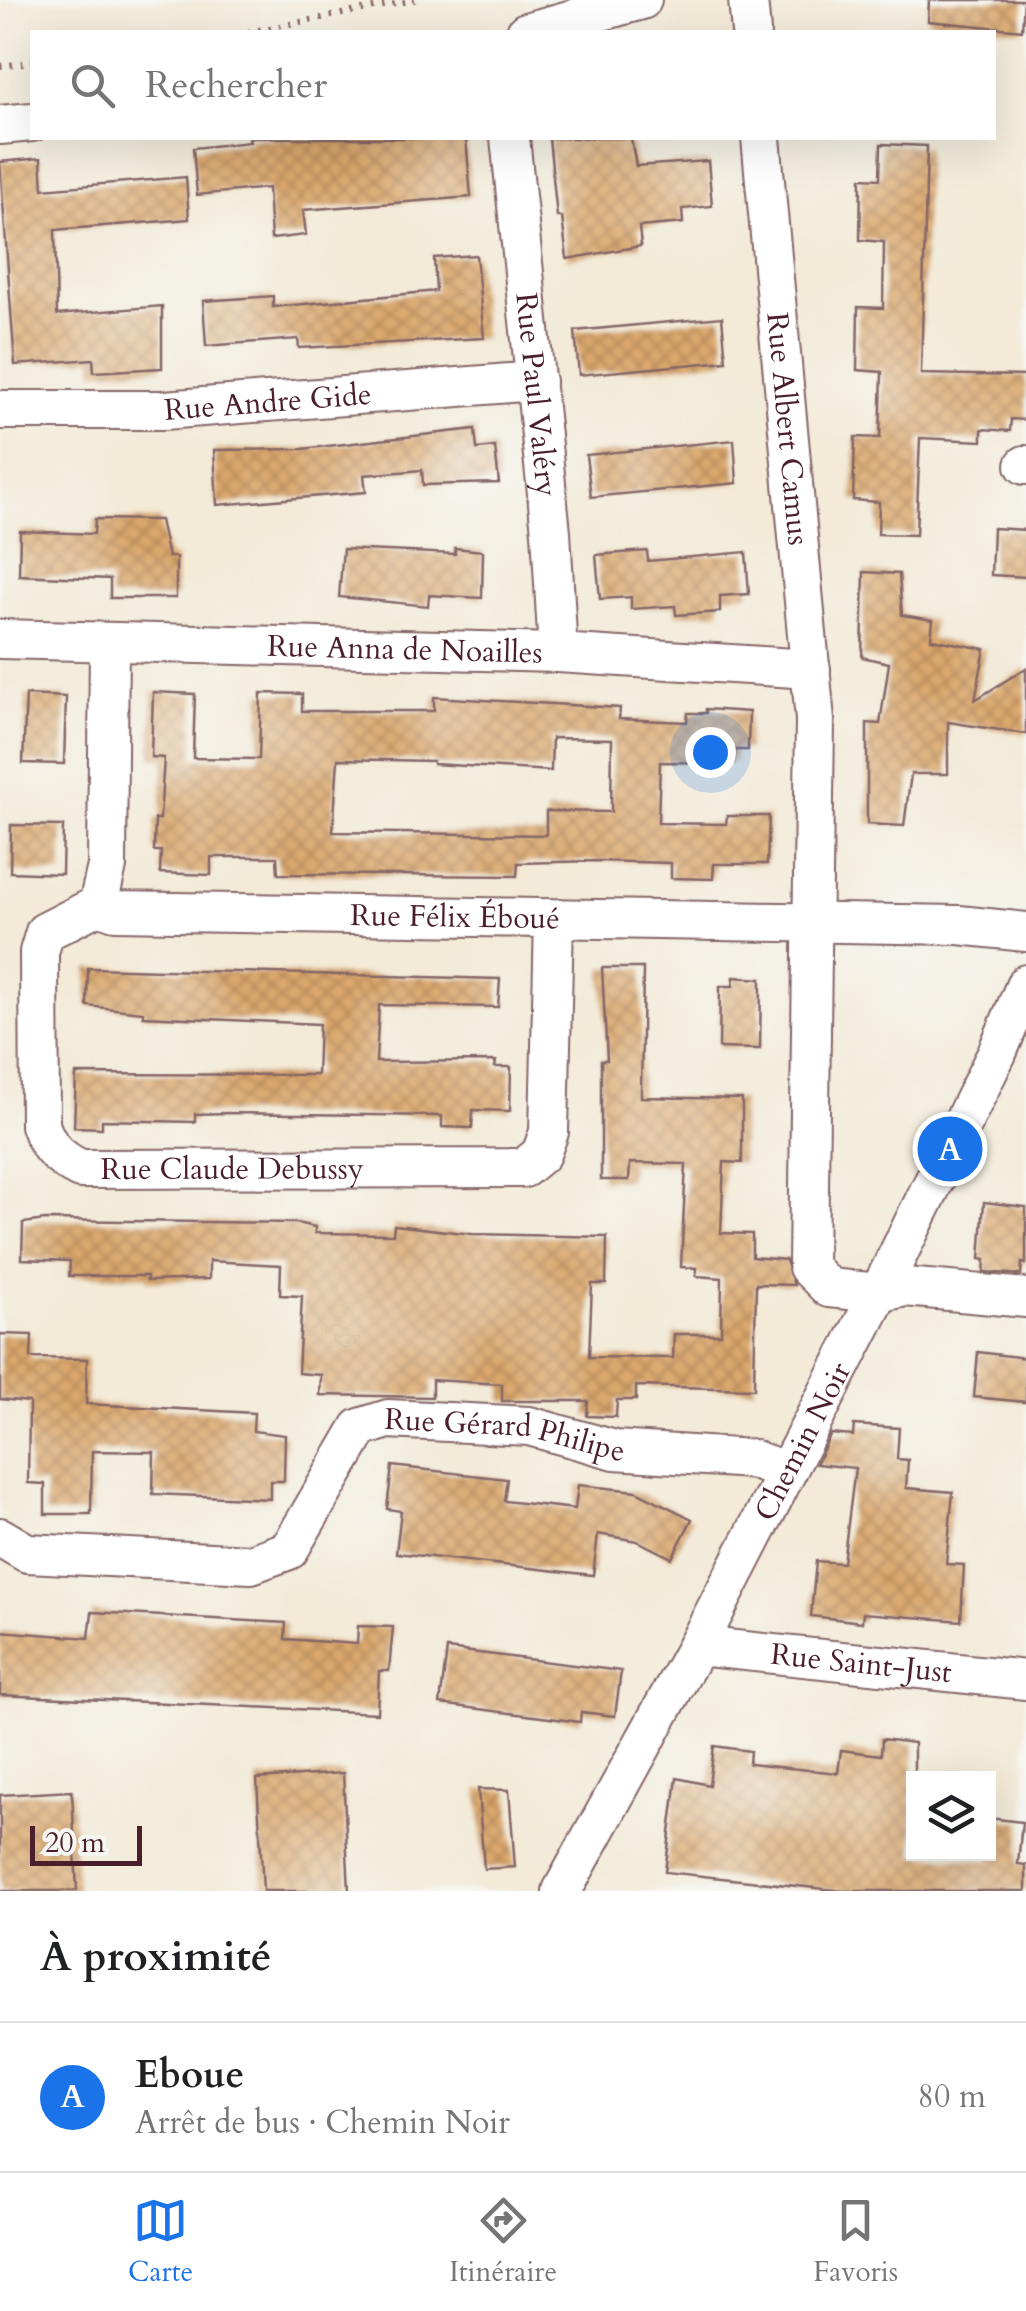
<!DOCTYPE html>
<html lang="fr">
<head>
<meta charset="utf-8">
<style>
	:root { --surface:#fff; --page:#f2f2f2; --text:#202124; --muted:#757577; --line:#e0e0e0; --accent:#1a73e8 }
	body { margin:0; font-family:Cardo,serif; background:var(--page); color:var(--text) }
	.controls { position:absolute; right:30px; bottom:30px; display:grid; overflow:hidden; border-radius:0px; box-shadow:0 10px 40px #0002 }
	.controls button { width:90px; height:90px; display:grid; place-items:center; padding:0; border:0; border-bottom:2px solid var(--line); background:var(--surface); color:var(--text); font:50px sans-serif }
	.scale { position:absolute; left:30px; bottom:25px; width:112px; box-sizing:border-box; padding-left:10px; border:5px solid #4a1f2b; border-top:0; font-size:28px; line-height:35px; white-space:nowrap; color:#4a1f2b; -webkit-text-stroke:8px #f6f6f2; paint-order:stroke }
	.you { position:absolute; left:710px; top:752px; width:35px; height:35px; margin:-25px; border:8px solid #fff; border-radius:50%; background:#1a73e8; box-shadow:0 0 0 15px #1a73e833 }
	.badge { display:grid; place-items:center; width:65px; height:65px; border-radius:50%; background:var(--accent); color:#fff; font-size:32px; font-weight:700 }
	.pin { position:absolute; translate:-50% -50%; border:5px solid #fff; box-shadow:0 2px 10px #0006 }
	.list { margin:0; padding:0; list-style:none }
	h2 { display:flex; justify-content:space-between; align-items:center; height:130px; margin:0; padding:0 40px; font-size:42px }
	h2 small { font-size:32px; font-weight:400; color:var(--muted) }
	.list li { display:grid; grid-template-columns:65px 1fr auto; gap:30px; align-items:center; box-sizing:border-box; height:150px; padding:0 40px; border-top:2px solid var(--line) }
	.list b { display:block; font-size:38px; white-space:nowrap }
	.list p { margin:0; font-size:32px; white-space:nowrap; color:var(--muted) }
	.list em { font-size:32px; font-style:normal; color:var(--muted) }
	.icon { flex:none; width:55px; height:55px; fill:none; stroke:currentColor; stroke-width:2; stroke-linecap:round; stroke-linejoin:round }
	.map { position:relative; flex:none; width:1026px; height:1891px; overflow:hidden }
	.search { position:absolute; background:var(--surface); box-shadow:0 10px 40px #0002; left:30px; right:30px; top:30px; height:110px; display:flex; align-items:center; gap:25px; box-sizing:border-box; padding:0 35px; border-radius:0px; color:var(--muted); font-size:38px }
	.sheet { height:280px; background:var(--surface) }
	nav { display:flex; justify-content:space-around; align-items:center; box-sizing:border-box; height:140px; border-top:2px solid var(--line); background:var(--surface); font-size:28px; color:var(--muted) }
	nav a { display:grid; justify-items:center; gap:5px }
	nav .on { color:var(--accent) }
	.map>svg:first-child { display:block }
	.building { fill:url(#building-cross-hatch); fill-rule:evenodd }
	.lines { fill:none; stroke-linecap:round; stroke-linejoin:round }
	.street-casing { stroke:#856667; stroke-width:42 }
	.path { stroke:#856667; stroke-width:6; stroke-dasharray:2.5 8; stroke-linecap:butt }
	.street { stroke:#fff; stroke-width:38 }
	.labels { text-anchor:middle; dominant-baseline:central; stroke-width:9; stroke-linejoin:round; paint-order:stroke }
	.street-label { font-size:30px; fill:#4a1f2b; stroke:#f6f6f2 }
</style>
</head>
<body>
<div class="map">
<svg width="1026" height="1891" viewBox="0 0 1026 1891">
	<defs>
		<pattern id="building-cross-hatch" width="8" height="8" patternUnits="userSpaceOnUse" patternTransform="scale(2.5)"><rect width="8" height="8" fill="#dba86d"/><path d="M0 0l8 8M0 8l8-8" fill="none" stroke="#b4885a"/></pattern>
	</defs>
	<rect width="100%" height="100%" fill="#f6f6f2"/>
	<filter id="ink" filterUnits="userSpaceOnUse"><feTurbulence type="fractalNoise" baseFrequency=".01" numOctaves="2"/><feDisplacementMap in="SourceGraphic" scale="20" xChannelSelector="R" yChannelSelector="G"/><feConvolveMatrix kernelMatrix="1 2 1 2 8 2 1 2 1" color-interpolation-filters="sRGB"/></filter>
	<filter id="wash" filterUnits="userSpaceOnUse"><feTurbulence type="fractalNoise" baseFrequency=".0048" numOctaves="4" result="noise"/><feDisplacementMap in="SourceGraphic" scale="40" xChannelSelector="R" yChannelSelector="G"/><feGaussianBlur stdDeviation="2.25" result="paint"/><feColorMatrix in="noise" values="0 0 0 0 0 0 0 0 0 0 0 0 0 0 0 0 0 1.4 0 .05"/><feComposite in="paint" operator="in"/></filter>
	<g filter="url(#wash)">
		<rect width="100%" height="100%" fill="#f3ead7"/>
		<g id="blocks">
			<g class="building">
				<path d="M929,0H1024L1022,30L928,21Z"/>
				<path d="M249,138H466L471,197L303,210L306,235L271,239L268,188L197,195L193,148L250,142Z"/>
				<path d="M549,138H631L636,166L708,161L712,206L682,209L683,223L639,227L641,246L567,259L562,217H557Z"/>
				<path d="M881,144L927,146L921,374L1026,376V420L1011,419L1010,431L982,429V441L920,438L916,535L878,534L879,502L853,500L855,437L880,438L882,372L857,370L858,307L883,308L884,242L860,240L861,178L880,179Z"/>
				<path d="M41,158L43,189L186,177L189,219L55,230L57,315L162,306V368L94,372L93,359L15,365L0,162Z"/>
				<path d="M476,255L484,338L299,348L298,339L206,346L203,301L273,296V307L436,291L434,258Z"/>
				<path d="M722,317L726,361L579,375L575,331Z"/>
				<path d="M475,429L477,449L495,447L499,483L423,485L422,470L364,475L366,492L217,505L214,450L302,449Z"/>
				<path d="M734,440L737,483L591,497L586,455Z"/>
				<path d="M95,519L160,520L168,557H176V598H110V579L19,575L20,531L94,534Z"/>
				<path d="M993,528L1026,530V577L991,575Z"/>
				<path d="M455,548L483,551L482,598L429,595L428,606L339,597L343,549L455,554Z"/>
				<path d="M647,551L648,561L746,552L749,594L720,596V612L676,615L675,606L631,609V597L600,599L596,555Z"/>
				<path d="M864,572L899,574L902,615L933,620L931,639L985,649L975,700L1026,668V734L948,722V774H911L904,826L867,824V723L880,724L889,663L862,657Z"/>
				<path d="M153,692L195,694L193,758L259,759L261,693L302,694V711H434V697L620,708L619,719L687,722L688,713H706V709L749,712L748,750H735L734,763L660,762L658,823L726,824L727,816H769L767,864H714L713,879L671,878V863L596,861L518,863L517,876L278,874L277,857H211V875L160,873L161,851H154L155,819H160L164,758L151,757ZM552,738L612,739L611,812L546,811V835L333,832L338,759L433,761V764L551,771Z"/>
				<path d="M26,695L66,697L64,764L23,763Z"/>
				<path d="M11,825L63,826L62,874L10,872Z"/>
				<path d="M88,968L500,979L498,1007L379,1005L376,1062L496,1061L495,1067H511L510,1111L473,1110L472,1128L442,1127V1116L226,1113L195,1114V1122L102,1120V1128L74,1127L76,1074L317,1075L319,1024L143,1016V1012L87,1006Z"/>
				<path d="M602,968H643L641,1097L742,1099V1163L724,1162L721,1233L752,1234V1257L786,1260L794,1285L756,1284L754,1389L636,1386V1400H617L616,1417L587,1416L588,1401H502V1384L432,1380V1397L320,1395L321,1375L298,1373L302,1296L280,1295L281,1265L209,1261V1279L147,1281V1276H69L70,1261L22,1259L23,1223L45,1220L296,1223L315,1227V1233L393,1234L394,1225L472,1234L607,1237L606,1284H592L589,1357L673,1358L674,1334H721L722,1278L696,1276L697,1268L681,1267L686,1164L630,1163L629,1180H601V1060H607Z"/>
				<path d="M734,977L761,979L760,1049L719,1048L720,986H733Z"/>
				<path d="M984,1202L1026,1207V1264L1022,1263L1021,1275L984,1272L985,1260L980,1259Z"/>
				<path d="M0,1334L32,1335L31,1358L87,1359L86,1404L254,1413L253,1431L285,1435L284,1481H270V1499L153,1494L154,1452L92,1451L91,1514H45V1484L28,1483L29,1402L0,1399Z"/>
				<path d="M978,1352L1026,1358V1402L974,1397Z"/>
				<path d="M854,1425L899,1428L897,1459L908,1460L906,1488L953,1492L946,1564L964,1565L961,1621L863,1613L862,1622L811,1616L816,1561L843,1563L855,1468L816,1464L831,1434L853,1436Z"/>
				<path d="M392,1466L507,1479L504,1501L575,1509L578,1485L636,1491L692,1519L672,1558L637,1541L598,1534L593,1575L396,1553L401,1511L387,1509Z"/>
				<path d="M92,1612L286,1623L285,1639L357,1644L358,1626L393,1627L389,1671H379L377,1713L0,1695V1631L89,1638Z"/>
				<path d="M447,1649L621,1671L615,1716L581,1712L580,1722L440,1704Z"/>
				<path d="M882,1739L914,1743V1855L988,1861V1818L1022,1822L1018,1864L1026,1865V1891H844L665,1872L677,1778L709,1785L714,1746L750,1751L749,1764L838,1773L841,1750L881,1755Z"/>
				<path d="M343,1773L349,1891H263L257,1779Z"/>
				<path d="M478,1789L509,1790L515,1867L484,1869Z"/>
				<path d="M72,1791L77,1891H0V1795Z"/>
			</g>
		</g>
	</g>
	<g filter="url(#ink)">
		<use href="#blocks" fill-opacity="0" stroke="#856667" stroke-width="2.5"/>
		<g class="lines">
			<defs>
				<g id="street">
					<path d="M748,0L751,32"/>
					<path d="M526,32L642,0"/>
					<path d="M0,125L32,122"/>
					<path id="s1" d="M510,138L551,532L558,653"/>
					<path id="s2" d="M761,138L815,720L808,1267L829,1288L879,1293L905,1287L1026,1298"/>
					<path id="s3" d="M0,410H164L536,381"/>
					<path d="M1025,465H1026"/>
					<path id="s4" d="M0,639L558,653L811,669"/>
					<path id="s5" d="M109,643L107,866L98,905L45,932L39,952L40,1125C48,1148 58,1158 80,1169L524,1168L541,1154L549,1132L554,919"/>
					<path id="s6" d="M98,905L115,911L959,925L1026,932"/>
					<path id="s7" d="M0,1537L27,1553L251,1564L289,1550L360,1428L388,1419L529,1426L615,1450L751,1459L785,1471"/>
					<path id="s8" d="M697,1646L1026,1680"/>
					<path id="s9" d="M562,1891L697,1646L879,1293L997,1053L1026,984"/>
				</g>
			</defs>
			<use href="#street" class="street-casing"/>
			<g class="path">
				<path d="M248,32L415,0"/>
				<path d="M0,66L32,62"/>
			</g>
			<use href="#street" class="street"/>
		</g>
	</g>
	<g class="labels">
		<g class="street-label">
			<text stroke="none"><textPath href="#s1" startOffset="258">Rue Paul Valéry</textPath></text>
			<text stroke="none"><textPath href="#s3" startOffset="268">Rue Andre Gide</textPath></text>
			<text stroke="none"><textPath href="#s2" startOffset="292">Rue Albert Camus</textPath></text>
			<text stroke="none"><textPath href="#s4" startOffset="405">Rue Anna de Noailles</textPath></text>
			<text stroke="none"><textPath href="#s6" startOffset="358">Rue Félix Éboué</textPath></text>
			<text stroke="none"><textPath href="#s5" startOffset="730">Rue Claude Debussy</textPath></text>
			<text stroke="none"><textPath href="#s7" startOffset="585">Rue Gérard Philipe</textPath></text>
			<text stroke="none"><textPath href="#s9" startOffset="510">Chemin Noir</textPath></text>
			<text stroke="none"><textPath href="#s8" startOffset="165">Rue Saint-Just</textPath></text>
		</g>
	</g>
</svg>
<div class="controls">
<button><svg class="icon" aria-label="layers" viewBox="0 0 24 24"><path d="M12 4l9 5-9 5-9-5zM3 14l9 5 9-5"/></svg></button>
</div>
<div class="scale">20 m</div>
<div class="you"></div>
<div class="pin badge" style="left:950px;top:1149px">A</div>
<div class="search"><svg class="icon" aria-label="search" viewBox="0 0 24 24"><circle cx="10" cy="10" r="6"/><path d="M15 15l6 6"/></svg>Rechercher</div>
</div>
<section class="sheet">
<h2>À proximité<small></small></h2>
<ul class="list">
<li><span class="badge">A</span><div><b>Eboue</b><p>Arrêt de bus · Chemin Noir</p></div><em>80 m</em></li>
</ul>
</section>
<nav>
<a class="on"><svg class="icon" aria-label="map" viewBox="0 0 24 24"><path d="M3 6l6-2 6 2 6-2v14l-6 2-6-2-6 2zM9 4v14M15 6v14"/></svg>Carte</a>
<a><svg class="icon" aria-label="directions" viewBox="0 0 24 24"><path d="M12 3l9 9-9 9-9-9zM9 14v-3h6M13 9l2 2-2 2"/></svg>Itinéraire</a>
<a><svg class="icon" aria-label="saved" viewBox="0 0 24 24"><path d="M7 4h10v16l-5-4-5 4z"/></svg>Favoris</a>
</nav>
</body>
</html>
